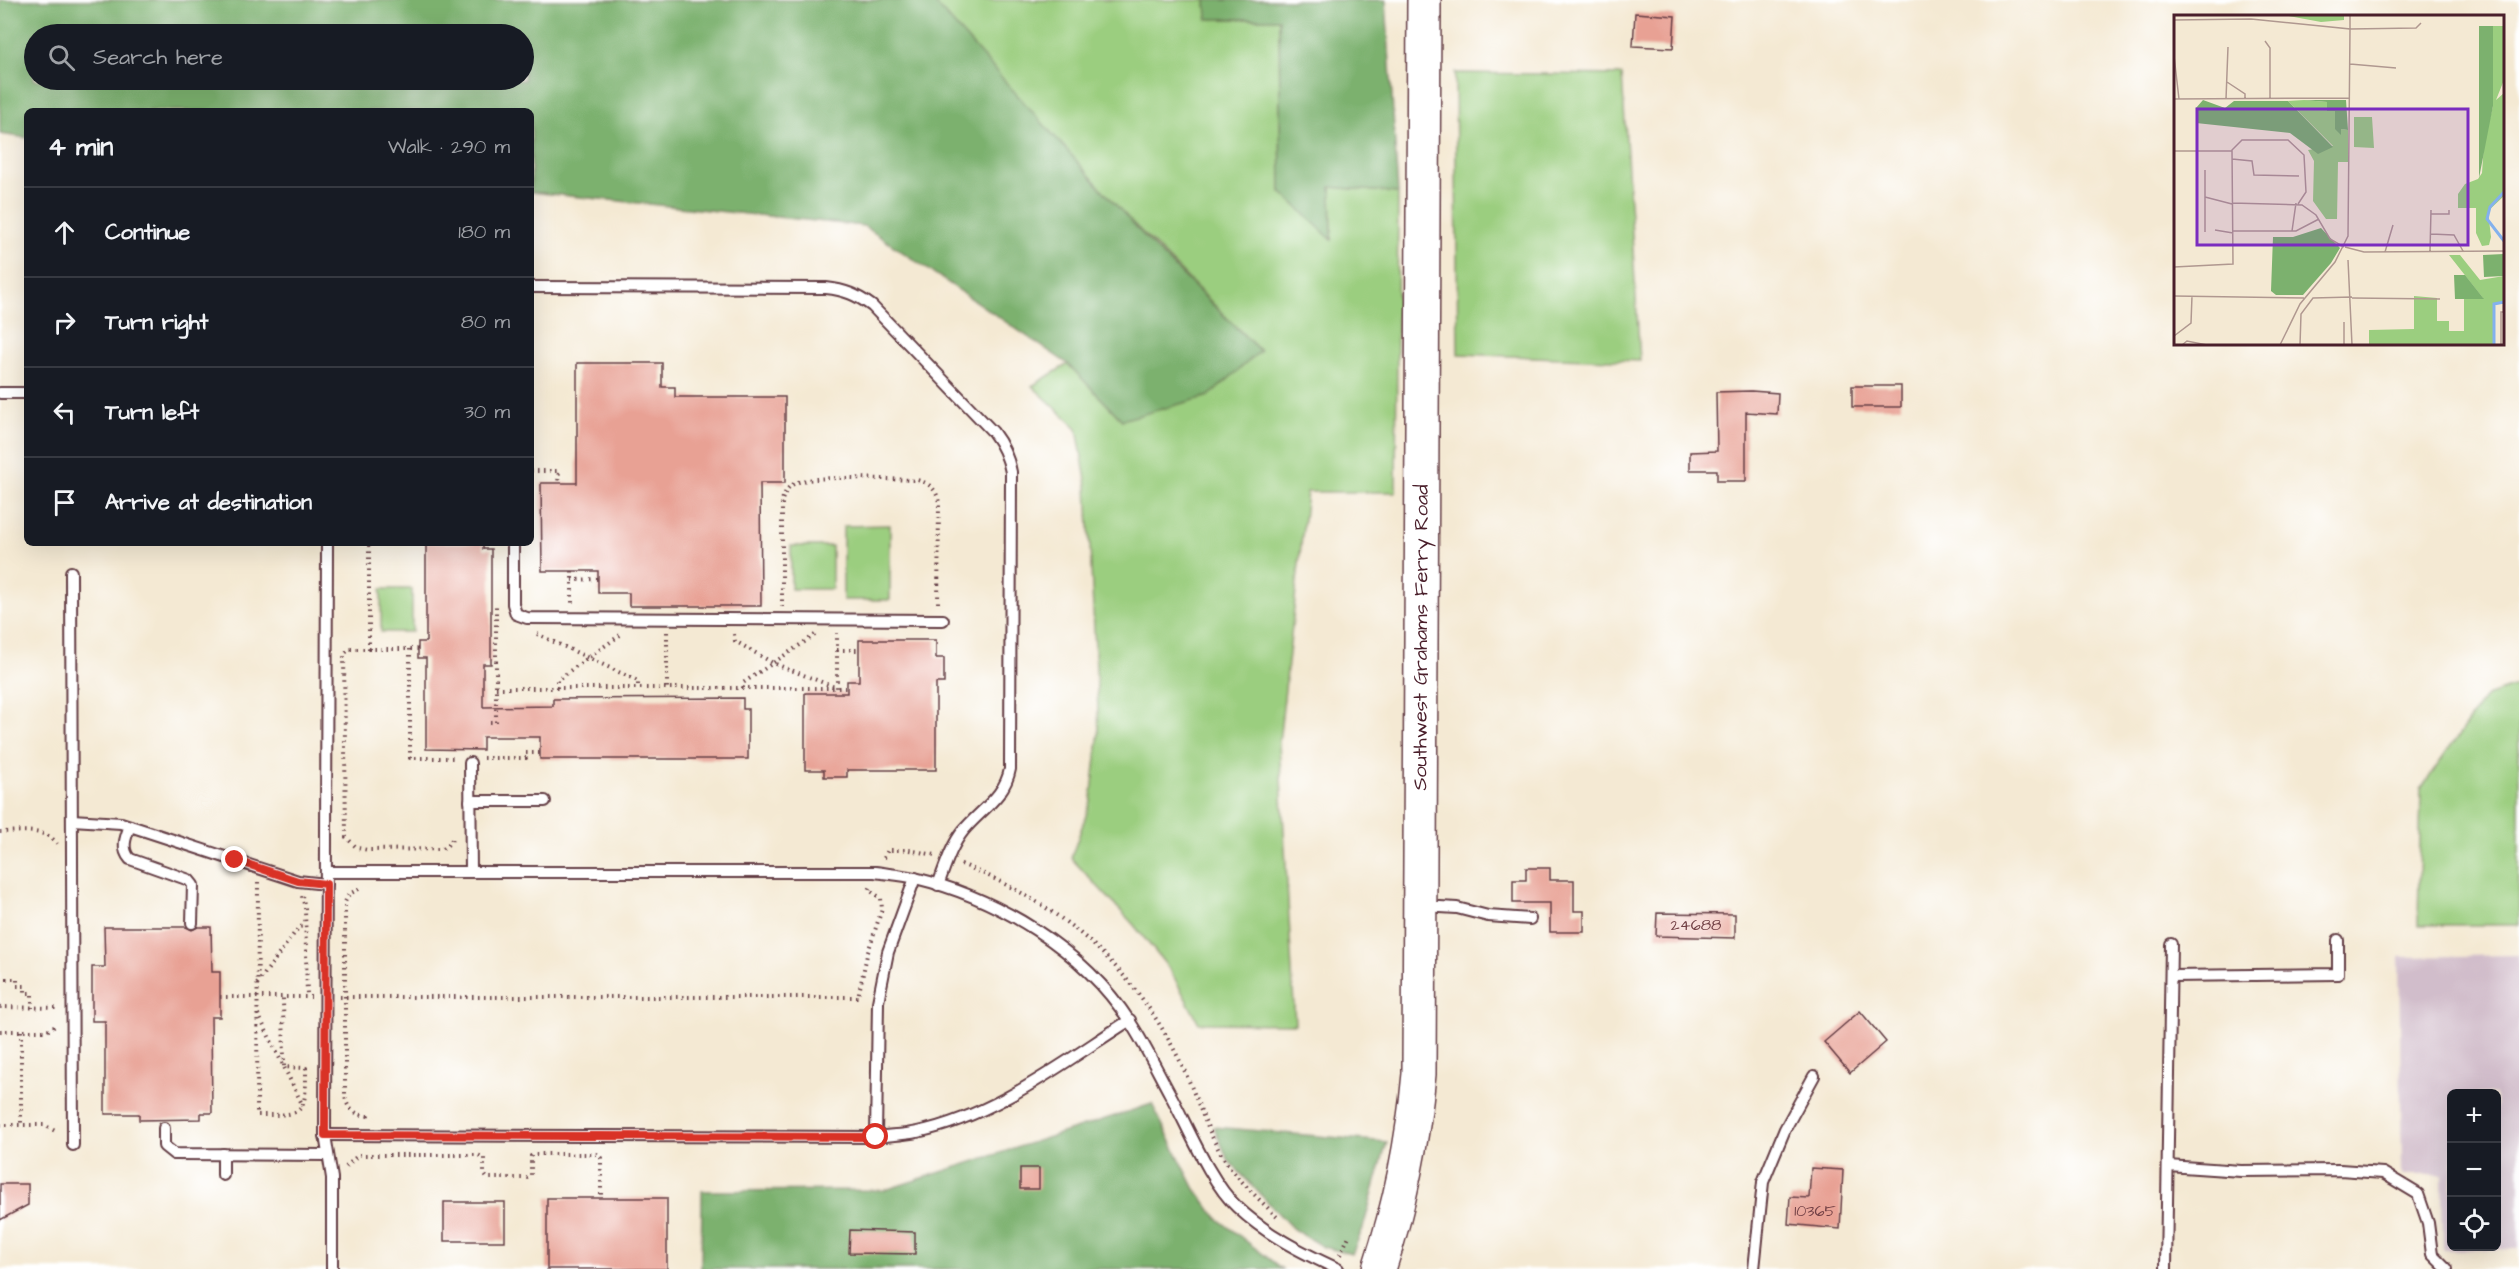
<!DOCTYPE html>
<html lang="en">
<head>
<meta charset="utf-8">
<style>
	:root { --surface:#171b24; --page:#20242c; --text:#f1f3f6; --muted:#9ea1a6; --line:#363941 }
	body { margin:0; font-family:"Architects Daughter",sans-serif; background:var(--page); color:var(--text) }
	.controls { position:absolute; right:18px; bottom:18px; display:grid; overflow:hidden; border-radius:9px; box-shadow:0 6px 24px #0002 }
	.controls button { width:54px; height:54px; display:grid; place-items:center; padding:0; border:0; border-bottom:2px solid var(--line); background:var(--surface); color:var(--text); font:30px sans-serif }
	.stop { position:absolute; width:18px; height:18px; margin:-14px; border:4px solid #d93025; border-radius:50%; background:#fff }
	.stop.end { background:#d93025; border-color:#fff; box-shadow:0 2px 6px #0008 }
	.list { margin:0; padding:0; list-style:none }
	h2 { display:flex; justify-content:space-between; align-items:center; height:78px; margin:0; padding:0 24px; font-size:26px }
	h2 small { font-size:20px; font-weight:400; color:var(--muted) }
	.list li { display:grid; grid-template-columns:39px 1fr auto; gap:18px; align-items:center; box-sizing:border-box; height:90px; padding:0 24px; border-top:2px solid var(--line) }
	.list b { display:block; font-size:22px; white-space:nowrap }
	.list em { font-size:20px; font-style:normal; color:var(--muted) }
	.icon { flex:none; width:33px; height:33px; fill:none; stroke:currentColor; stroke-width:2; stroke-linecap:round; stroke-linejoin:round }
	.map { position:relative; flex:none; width:2519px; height:1269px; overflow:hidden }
	.search { position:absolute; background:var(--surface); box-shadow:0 6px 24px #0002; left:24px; top:24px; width:510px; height:66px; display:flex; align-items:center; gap:15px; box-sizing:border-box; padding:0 21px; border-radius:33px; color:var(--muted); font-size:22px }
	.panel { position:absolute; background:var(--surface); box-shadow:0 6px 24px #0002; left:24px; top:108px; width:510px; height:438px; border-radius:9px }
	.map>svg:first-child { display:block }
	.industrial { fill:#d1bdcb; fill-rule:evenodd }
	.green { fill:#9bce7f; stroke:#727655; stroke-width:1.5 }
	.forest { fill:#7cb16e; stroke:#63684c; stroke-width:1.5; fill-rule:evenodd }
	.building { fill:#e8a194 }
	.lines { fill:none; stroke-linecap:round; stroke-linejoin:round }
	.lane-casing { stroke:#643d44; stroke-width:14 }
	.primary-casing { stroke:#643d44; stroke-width:36 }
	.path { stroke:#643d44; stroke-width:4; stroke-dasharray:1.5 4.5; stroke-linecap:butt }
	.lane { stroke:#fff; stroke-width:10 }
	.primary { stroke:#fff; stroke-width:33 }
	.route { stroke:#d93025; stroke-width:8 }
	.labels { text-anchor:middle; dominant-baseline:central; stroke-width:4.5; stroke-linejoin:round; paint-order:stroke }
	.number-label { font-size:16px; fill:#724045 }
	.street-label { font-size:20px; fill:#4a1f2b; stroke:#fff }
	.inset-river { fill:none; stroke:#83b1ed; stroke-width:3 }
	.inset-road { fill:none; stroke:#b09890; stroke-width:1.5 }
	.view { fill:#7b2cbf; fill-opacity:0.15; stroke:#7b2cbf; stroke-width:3 }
	.inset-edge { fill:none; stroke:#4a1f2b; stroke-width:3 }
</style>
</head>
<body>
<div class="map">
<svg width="2519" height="1269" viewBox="0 0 2519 1269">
	<rect width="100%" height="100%" fill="#fff"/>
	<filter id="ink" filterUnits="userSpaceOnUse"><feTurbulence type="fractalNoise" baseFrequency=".0167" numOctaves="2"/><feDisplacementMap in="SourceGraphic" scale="12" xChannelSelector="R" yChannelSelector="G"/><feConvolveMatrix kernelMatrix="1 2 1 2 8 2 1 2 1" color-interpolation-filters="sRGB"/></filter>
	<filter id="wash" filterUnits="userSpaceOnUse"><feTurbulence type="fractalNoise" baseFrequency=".008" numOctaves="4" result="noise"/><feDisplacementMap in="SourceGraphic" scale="24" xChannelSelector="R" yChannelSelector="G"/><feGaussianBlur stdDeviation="1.35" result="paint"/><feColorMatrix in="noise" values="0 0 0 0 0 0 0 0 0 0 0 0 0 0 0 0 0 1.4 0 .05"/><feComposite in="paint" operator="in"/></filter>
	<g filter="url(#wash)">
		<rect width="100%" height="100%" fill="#f4e9d3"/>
		<path class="industrial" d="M2519,955V1249L2443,1250L2442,1175H2402L2399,957ZM2452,1094H2496V1246H2452Z"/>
		<g class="green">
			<path d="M911,0H1206L1208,19H1279L1281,192L1332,239L1331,187L1398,193L1396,492H1307L1279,743L1295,1024L1199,1023L1170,970L1133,924L1071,858L1091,801L1099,731L1087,486L1077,428L1032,386L1068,364L1122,420L1260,351Z"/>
			<path d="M1455,73L1622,75L1640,361L1458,354Z"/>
			<path d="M890,525V600H843V526Z"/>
			<rect x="791" y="546" width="41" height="43"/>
			<rect x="381" y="589" width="31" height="43"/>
			<path d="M2519,685V925H2418L2421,789L2486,696Z"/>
		</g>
		<g class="forest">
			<path d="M0,0H932L1154,247L1260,351L1209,396L1122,420L1068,364L864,226L531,192V111H27V138L0,134ZM524,34V80H34V34Z"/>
			<path d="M1206,0H1386L1398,193L1331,187L1332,240L1281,192L1279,19H1207Z"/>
			<path d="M1152,1104L1195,1189L1218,1219L1282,1269H701L702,1191L885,1190Z"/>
			<path d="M1214,1127L1387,1142L1363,1228L1352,1254L1323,1247L1293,1229L1228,1160Z"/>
		</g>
		<g id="blocks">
			<g class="building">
				<path d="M1635,13L1675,16L1673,48L1633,46Z"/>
				<path d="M577,363H662V387H675V397H785V483H760L761,606H629V593H598V571H542L541,483H577Z"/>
				<rect x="1852" y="386" width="49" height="21"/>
				<path d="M1751,391L1778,393L1777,414L1746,412V481H1717V470H1690V452L1717,451L1716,392Z"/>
				<path d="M426,543H483V549H491V664H483V707L553,706V699L743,698V709H748V759H540V737H483V750L426,749V658H418V642H426Z"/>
				<path d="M859,640H936V658H944V683H936V770H847V777H824V770H805V693H847V681H859Z"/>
				<path d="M1526,868H1550V880H1574V911H1584V932H1550V903H1513V880H1526Z"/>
				<path d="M1657,913L1735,914V938L1656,936Z"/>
				<path d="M104,927H186L192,930L198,927H211L212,972H220V1017H211L212,1113H201V1119L139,1120V1114H105V1021H92V967H105Z"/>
				<path d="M1860,1011L1886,1042L1850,1073L1824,1042Z"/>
				<rect x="1020" y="1168" width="19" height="21"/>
				<path d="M1811,1168L1843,1170L1840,1229L1788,1224L1790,1197L1809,1198Z"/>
				<path d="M0,1184H28V1205L0,1220Z"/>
				<rect x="547" y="1198" width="120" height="71"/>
				<rect x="444" y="1202" width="61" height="39"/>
				<path d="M850,1230L915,1232V1254L849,1253Z"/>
			</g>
		</g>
	</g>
	<g filter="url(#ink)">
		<use href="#blocks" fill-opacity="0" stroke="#643d44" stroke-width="1.5"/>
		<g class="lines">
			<defs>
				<g id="lane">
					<path d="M531,287L826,288C845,290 857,295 872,306L993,432C1003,445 1008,456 1011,472L1010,769C1005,797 980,810 963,831C951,846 945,867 938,885"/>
					<path d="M0,393H27"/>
					<path d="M327,543L325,1135L332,1178V1269"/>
					<path d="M513,543V604L516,614L527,618L943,620"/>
					<path d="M71,572L73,1145"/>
					<path d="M470,763L471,872"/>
					<path d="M470,801H545"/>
					<path d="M72,820L121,823L298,881L326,884"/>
					<path d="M130,826C125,838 121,849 130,859L189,880L193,885L192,923"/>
					<path d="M326,872H875C888,874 902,875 915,878C998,898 1083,949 1130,1022C1145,1045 1157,1070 1170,1094C1188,1127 1210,1182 1237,1207C1267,1235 1301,1252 1338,1269"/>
					<path d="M1423,906L1457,908L1488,916L1530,919"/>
					<path d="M2171,976L2338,974V940"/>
					<path d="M164,1128V1146L174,1154L328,1155"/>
					<path d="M325,1135L876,1137C890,1135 904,1135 917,1132C995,1116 1064,1062 1130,1020"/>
					<path d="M876,1137L878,1002L888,952L915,878"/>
					<path d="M223,1154V1175"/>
					<path d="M2168,1166L2241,1171L2340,1170L2383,1173L2418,1194L2428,1223L2432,1254L2447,1269"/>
					<path d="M1754,1269L1763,1182L1785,1129L1814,1076"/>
					<path d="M2166,1269L2171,944"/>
				</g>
				<g id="primary">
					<path id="s1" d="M1379,1269C1400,1205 1413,1141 1419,1074L1424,0"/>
				</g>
			</defs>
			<use href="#lane" class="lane-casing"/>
			<use href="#primary" class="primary-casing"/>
			<g class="path">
				<path d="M531,471H559L558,483"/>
				<path d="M572,571V603"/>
				<path d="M572,580L598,579"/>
				<path d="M782,607V500C785,492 788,486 796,483C815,474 892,480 917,480C930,483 937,490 939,503L938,606"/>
				<path d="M667,632V688"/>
				<path d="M537,634L638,681V688"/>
				<path d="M734,634L735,641L773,663L837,688V633"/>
				<path d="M369,649V543"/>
				<path d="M410,649V758H457"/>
				<path d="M418,649H350L344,654L346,837L357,848L368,850L442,849L450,843L454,836"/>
				<path d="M837,650H859"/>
				<path d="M496,688H847"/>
				<path d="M557,688V680L623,633"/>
				<path d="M743,688V683L815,635"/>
				<path d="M490,722H496V605"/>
				<path d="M483,758H526V753H540"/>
				<path d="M0,832C18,832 46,827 57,844"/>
				<path d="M884,858L888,850H909L935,855"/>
				<path d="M961,864C1060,904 1131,964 1179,1059C1195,1091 1205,1128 1224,1159C1239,1181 1260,1200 1279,1219"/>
				<path d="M258,882L257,1115C304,1115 306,1116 306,1068L284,1067L283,997"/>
				<path d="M359,889L349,894L345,902V1095C346,1108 355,1115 368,1116V1120"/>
				<path d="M302,896L305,908L307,997"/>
				<path d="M0,979H17V986H25V993H32V1008"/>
				<path d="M257,984L299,927L306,926"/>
				<path d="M220,997H311"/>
				<path d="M340,997H858L867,955L882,909L881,898L869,890L871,886"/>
				<path d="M0,1007L59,1008"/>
				<path d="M258,1014L303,1106"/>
				<path d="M0,1031H47L57,1025"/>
				<path d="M21,1031V1125"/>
				<path d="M0,1125H44L57,1132"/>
				<path d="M346,1167L358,1155H478L484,1158V1174L487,1178H527L531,1175V1156L534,1154H597L601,1158V1198"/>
				<path d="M1340,1255L1350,1234"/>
			</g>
			<use href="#lane" class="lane"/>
			<use href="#primary" class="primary"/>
		</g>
	</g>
	<g class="lines" filter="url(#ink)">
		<path class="route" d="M235,860L298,881L326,884L325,1135L876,1137"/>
	</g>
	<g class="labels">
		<g class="number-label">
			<text x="1696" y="925">24688</text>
			<text x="1815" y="1211">10365</text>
		</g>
		<g class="street-label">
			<text stroke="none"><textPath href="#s1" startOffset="636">Southwest Grahams Ferry Road</textPath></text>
		</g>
	</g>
	<g transform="translate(2174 15)">
		<rect width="330" height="330" fill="#f4e9d3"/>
		<path d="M110,0H170V5L147,7ZM319,11H330V65L322,85L330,78V181L314,196L317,222L315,230L308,231L302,218V193H284V179L291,169L304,164L308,158L310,128L319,91ZM130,85L153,87L161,96L167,119V114L174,115V147H164L163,204H152L139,186L140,146L134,135L159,131L114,86ZM180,102H198L200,133L180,132ZM275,240H286L306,265L330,261V289H321V330H195V315L240,314V281L263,283V306H275V316H290V284L309,283Z" fill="#9bce7f"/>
		<path d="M305,11H319V91L305,163ZM29,85L51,93L60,86H114L159,132L144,139L116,118L22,108V93ZM130,85H172L174,115L167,114V120L161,114V96H153V87ZM147,213L166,233L157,248L129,280H102L97,276L99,222H119ZM330,239V261L310,262L309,240ZM280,260H291L310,284H281Z" fill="#7cb16e"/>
		<path class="inset-river" d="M330,177L316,192L313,204L330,226M320,330V289L330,287"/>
		<path class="inset-road" d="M176,0V14L242,13L247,8M0,5L77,4L176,14L174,221L161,247L126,289L106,330M91,26L96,33V83M0,41L5,84M176,49L222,53M53,67L71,79V83M0,84L176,83M52,84L54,32M0,136H58M58,144L78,146L80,160L125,161M31,155V217M31,182L58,189M58,188L128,190L142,200L156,224L170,232M257,199H275V195M41,215L59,218M58,216H122L145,204M118,216L122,188M257,219L280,220L289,236M171,232L190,237L330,236M256,236L257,195M211,237L219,210M174,245L178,330M0,252L59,249L58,135L68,125H114L130,140L132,177L124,189M0,281L130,283M178,283L266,284M170,307V330M0,321L17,308L18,281M8,330L13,326L33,330M126,330L127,299L139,283L178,282M327,330V297H330"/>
		<path class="view" d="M23,94H294V230H23Z"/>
		<rect width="330" height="330" class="inset-edge"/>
	</g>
</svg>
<div class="controls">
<button>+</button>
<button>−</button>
<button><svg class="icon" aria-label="locate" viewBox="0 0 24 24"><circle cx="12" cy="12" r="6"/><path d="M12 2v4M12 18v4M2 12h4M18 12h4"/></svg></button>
</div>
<div class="stop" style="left:876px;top:1137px"></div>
<div class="stop end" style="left:235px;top:860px"></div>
<div class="search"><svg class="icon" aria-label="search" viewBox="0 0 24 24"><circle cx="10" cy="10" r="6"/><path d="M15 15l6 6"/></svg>Search here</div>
<section class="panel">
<h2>4 min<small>Walk · 290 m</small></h2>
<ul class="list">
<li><svg class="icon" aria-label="ahead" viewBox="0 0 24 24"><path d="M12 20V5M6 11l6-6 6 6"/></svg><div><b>Continue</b></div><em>180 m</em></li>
<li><svg class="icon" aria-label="right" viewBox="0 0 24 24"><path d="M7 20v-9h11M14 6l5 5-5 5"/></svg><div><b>Turn right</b></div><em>80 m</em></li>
<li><svg class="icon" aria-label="left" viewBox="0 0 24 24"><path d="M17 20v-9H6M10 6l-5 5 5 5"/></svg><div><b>Turn left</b></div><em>30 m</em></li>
<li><svg class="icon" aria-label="arrive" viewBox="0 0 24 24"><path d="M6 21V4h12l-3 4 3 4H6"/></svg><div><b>Arrive at destination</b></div></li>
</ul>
</section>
</div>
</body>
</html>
